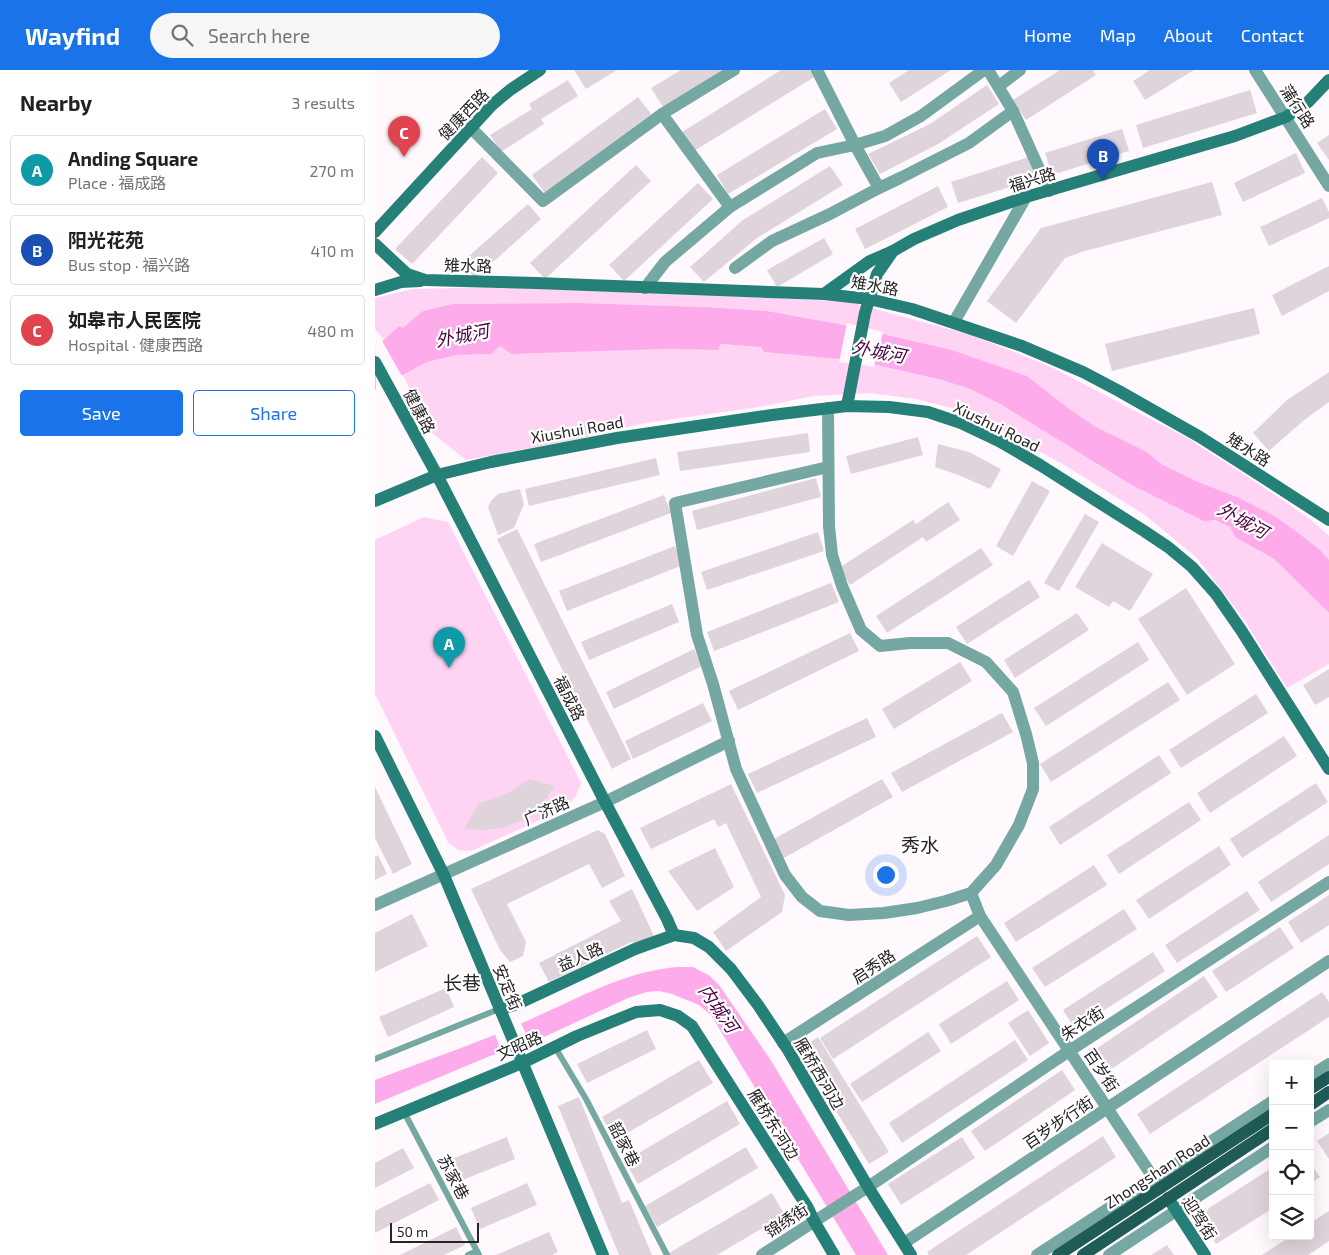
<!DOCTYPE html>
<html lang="en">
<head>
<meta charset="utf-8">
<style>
	:root { --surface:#fff; --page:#f6f6f6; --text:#202124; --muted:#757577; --line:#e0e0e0; --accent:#1a73e8 }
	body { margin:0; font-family:"Exo 2","Noto Sans SC",sans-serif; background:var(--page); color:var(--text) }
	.controls { position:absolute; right:15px; bottom:15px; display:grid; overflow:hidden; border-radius:5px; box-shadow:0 5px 20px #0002 }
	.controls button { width:45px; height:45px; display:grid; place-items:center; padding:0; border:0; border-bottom:1px solid var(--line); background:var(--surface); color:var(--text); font:25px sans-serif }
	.scale { position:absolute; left:15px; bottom:12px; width:89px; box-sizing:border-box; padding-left:5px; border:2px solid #282326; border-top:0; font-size:14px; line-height:18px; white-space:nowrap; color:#282326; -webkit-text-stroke:4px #fff; paint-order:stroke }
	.you { position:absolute; left:510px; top:804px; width:18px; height:18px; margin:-12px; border:4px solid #fff; border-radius:50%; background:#1a73e8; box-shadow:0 0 0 8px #1a73e833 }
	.badge { display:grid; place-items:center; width:32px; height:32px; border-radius:50%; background:var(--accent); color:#fff; font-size:16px; font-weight:700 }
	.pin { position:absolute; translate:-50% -41px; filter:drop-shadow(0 1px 2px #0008) }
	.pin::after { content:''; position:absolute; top:26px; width:18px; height:15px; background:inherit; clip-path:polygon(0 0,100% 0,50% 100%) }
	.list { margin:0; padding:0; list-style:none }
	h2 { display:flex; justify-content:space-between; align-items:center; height:65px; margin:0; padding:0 20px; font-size:21px }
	h2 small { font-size:16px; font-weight:400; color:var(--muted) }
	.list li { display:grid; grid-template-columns:32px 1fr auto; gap:15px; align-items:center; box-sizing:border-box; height:70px; margin:0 10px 10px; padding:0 10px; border:1px solid var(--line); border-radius:5px }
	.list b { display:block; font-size:19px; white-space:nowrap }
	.list p { margin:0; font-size:16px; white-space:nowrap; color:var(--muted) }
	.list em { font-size:16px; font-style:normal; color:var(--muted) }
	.actions { display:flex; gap:10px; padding:15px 20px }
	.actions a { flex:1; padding:11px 0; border:1px solid var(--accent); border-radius:5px; text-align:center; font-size:18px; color:var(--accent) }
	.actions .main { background:var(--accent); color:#fff }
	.icon { flex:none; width:28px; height:28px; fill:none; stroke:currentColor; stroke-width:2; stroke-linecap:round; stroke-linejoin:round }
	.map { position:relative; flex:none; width:954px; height:1185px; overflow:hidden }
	header { display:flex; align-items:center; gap:30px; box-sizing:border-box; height:70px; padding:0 25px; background:var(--accent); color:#fff }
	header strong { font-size:24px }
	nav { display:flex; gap:28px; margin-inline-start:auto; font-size:18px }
	.search { width:350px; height:45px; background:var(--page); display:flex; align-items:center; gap:12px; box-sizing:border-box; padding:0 18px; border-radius:28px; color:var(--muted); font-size:19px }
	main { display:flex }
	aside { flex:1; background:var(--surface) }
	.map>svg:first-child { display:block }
	.green { fill:#fed3f3 }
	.water { fill:#fdabea }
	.pier { fill:#fff8fd }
	.building { fill:#dfd4dc }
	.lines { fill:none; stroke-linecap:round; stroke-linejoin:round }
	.lane { stroke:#75a8a2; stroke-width:6 }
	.street { stroke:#75a8a2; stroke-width:12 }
	.secondary { stroke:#258078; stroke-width:12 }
	.primary { stroke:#1f5c57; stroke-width:12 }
	.labels { text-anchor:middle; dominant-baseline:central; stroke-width:4.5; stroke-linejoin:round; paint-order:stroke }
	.street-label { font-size:16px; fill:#282326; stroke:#fff }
	.water-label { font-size:18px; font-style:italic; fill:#4c0341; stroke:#fff }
	.quarter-label { font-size:19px; fill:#282326; stroke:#fff }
</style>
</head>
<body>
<header>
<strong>Wayfind</strong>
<div class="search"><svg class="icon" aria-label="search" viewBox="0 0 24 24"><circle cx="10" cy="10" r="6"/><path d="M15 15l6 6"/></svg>Search here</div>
<nav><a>Home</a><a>Map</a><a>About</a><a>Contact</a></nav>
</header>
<main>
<aside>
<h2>Nearby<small>3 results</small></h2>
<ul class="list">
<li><span class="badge" style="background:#0f9aa8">A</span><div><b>Anding Square</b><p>Place · 福成路</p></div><em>270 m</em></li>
<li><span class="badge" style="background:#1a4fb4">B</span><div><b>阳光花苑</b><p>Bus stop · 福兴路</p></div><em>410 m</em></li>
<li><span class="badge" style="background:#e0444e">C</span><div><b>如皋市人民医院</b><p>Hospital · 健康西路</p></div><em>480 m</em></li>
</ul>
<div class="actions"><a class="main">Save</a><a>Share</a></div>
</aside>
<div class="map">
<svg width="954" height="1185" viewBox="0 0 954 1185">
	<rect width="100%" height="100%" fill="#fff8fd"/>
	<g class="green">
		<path d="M161,216L474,232L596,265L674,296L812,368L879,411L935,449L954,466V490L945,480L926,465L898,445L862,427L823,412L788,395L770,381L721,357L694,339L652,306L577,280L464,254L392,241L331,237L203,233L77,234L48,241L28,259L24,256L9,270L0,259V228L38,219Z"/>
		<path d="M346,274L387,277L389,282L484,291L567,310L595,319L625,334L755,414L855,457L860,467L899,489L954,543V594L912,618L868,548L821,487L770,445L686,393L585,340L541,329L496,323L438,326L384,337L270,353L198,370L91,390L56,362L28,305L52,292L81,285L116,284L125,275L138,284L292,279L343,280Z"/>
		<path d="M49,447L73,452L206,713L201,726L191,738L96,781L83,780L73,772L0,624V470Z"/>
	</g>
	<g class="water">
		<path d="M203,233L331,237L392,241L464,254L577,280L652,306L694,339L721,357L770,381L788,395L823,412L862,427L898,445L926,465L945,480L954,490V543L899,489L860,467L855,457L840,450L829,451L755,414L625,334L595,319L567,310L484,291L389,282L386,277L346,274L343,280L292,279L137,284L125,276L116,284L81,285L52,292L0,320V276L9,270L24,256L28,258L48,241L77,234Z"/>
		<path d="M301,897H318L335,906L344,915L395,989L513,1185H481L336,945L324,935L297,924L284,921L272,922L253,928L158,972L115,986L0,1034V1010C51,990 104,973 154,950C202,929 248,902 301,897Z"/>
	</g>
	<g class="pier">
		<path d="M472,253L508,262L499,297L484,294L464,292Z"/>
		<path d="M6,269L28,308L1,322L0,273Z"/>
		<path d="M145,951L156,975L128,985L119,962Z"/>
	</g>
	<g class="building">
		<path d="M199,0H242L211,19Z"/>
		<path d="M306,0H348L288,37L276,18Z"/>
		<path d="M406,0H438L441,6L319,81L307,62Z"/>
		<path d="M534,0H576L526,32L514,13Z"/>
		<path d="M685,0H718L721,5L651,50L638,30Z"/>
		<path d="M775,0H819L770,30L758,11Z"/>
		<path d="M193,10L203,26L166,49L169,54L126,82L115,65L157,39L154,34Z"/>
		<path d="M612,15L624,34L563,74L505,104L493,84L555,54Z"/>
		<path d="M875,20L882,43L768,78L761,55Z"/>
		<path d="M263,27L276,44L170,123L157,105Z"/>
		<path d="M450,39L462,59L353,124L342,105Z"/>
		<path d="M747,59L754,81L677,105L670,83Z"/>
		<path d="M954,65V90L942,73Z"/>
		<path d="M921,83L930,103L868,132L859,113Z"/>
		<path d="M107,87L123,103L37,194L20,179Z"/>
		<path d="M654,87L661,109L583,133L576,112Z"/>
		<path d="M261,95L276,111L170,209L155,193Z"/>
		<path d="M455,96L468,115L382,168L329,212L315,197L368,150Z"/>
		<path d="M837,112L847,145L710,181L690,188L641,253L612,231L666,158Z"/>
		<path d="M323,113L338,129L249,211L234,195Z"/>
		<path d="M563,116L573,137L490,179L480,159Z"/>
		<path d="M947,128L954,142V148L894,176L885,157Z"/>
		<path d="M153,134L166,149L100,208L86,193Z"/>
		<path d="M449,168L458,184L402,217L392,200Z"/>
		<path d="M954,196V221L907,246L897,225Z"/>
		<path d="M879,238L885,264L737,301L730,274Z"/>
		<path d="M954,302V332L928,351L894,381L878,363L912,330Z"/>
		<path d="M433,363L435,382L305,401L302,382Z"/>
		<path d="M543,367L548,385L476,404L471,386Z"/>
		<path d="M563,374L594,382L626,399L615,419L586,406L560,397Z"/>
		<path d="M281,388L285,405L154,436L150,419Z"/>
		<path d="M441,408L446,427L322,460L317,441Z"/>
		<path d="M657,411L675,421L638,486L621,476Z"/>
		<path d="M145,419L149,434L139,458L123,465L113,437L117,430L123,424Z"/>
		<path d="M289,425L296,443L166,492L159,474Z"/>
		<path d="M573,432L585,450L551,472L548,467L475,515L464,498L538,450L541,454Z"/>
		<path d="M710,444L724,452L684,521L669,513Z"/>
		<path d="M142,459L256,689L237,699L122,469Z"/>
		<path d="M443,462L449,481L332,520L326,502Z"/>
		<path d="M727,473L778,504L755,541L738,531L734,537L700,517Z"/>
		<path d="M300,476L308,495L192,541L184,521Z"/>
		<path d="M606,478L618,495L512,563L501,546Z"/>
		<path d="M654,510L665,527L592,574L581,557Z"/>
		<path d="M456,513L464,532L339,581L332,562Z"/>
		<path d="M811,518L860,594L812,625L763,549Z"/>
		<path d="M297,534L304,552L214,590L206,572Z"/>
		<path d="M702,543L714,560L640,608L629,590Z"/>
		<path d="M475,563L484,581L363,640L354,621Z"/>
		<path d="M763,572L774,590L671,656L659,638Z"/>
		<path d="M319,579L327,596L239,639L231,622Z"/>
		<path d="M585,592L597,611L519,659L507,639Z"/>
		<path d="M954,599V627L940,635L928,615Z"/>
		<path d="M793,612L805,630L676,712L665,694Z"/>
		<path d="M881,624L893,643L806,698L794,680Z"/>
		<path d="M328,633L337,651L258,689L250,671Z"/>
		<path d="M627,643L638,662L527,722L516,703Z"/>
		<path d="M492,648L501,667L382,723L373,704Z"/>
		<path d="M909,666L922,686L835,743L822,723Z"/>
		<path d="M784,685L796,703L685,775L674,757Z"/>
		<path d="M154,709L180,716L167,734L150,749L128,758L107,760L89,759L104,733L122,728L136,721Z"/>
		<path d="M507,709L518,727L407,789L397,770Z"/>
		<path d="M941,713L953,732L867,788L855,769Z"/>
		<path d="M356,714L410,825L407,842L351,881L338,862L386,827L351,753L343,757L339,749L276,779L265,758Z"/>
		<path d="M0,717L37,794L18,804L0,768Z"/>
		<path d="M814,732L826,750L744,804L732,785Z"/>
		<path d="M223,760L230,764L250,806L227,818L214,794L132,834L151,872L148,886L135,892L125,880L96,819Z"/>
		<path d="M954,765V794L896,832L883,812Z"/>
		<path d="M844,776L856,795L774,849L761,830Z"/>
		<path d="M340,778L359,817L322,841L293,801Z"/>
		<path d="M3,785L12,804L0,810V787Z"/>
		<path d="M719,795L732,815L641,872L629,853Z"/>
		<path d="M257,819L279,866L268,873L256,872L174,912L164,893L246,851L234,831Z"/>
		<path d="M872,821L885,840L802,893L790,875Z"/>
		<path d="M954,825V855L926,873L913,852Z"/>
		<path d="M749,839L762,859L670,917L657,898Z"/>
		<path d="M37,844L53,876L0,902V863Z"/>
		<path d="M905,857L919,878L851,922L837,901Z"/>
		<path d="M602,866L616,887L458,989L445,968Z"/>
		<path d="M778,882L790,901L700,959L688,940Z"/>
		<path d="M829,906L843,927L732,1002L718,981Z"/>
		<path d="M632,911L644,930L576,974L564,954Z"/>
		<path d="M71,918L79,937L13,967L4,947Z"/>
		<path d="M947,922L954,932V947L775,1064L762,1044Z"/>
		<path d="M653,940L674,973L655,986L633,953Z"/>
		<path d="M272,960L281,979L212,1013L202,994Z"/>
		<path d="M553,962L566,981L487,1032L475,1014Z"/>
		<path d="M443,967L514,1082L494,1094L423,980Z"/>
		<path d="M640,970L653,990L527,1073L514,1053Z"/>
		<path d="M324,990L338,1013L240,1070L227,1047Z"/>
		<path d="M687,1000L700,1020L610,1081L596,1061Z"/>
		<path d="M204,1027L247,1133L254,1130L277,1185H244L183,1036Z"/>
		<path d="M352,1031L365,1054L263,1114L250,1091Z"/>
		<path d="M954,1063V1089L942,1071Z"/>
		<path d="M728,1066L741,1087L591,1185H554L552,1182Z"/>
		<path d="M132,1067L140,1089L75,1115L67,1093Z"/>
		<path d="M587,1067L600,1088L526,1135L513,1114Z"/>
		<path d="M371,1077L383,1098L282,1157L270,1136Z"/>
		<path d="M28,1078L39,1098L0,1118V1093Z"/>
		<path d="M935,1092L945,1107L935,1114Z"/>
		<path d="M898,1097V1138L841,1174L830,1156L829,1146L834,1138Z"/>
		<path d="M55,1113L64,1130L0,1163V1141Z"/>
		<path d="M152,1113L162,1135L105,1159L96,1138Z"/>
		<path d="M397,1123L410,1145L342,1185H295L294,1183Z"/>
		<path d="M954,1141V1171L933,1185H887L916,1166H935V1153Z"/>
		<path d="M81,1157L90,1175L69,1185H25Z"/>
		<path d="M174,1162L183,1182L177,1185H121Z"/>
		<path d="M792,1175L799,1185H776Z"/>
	</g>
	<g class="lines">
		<g class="lane">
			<path d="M180,977L211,1029L292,1185"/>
			<path d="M0,989L124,939"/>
			<path d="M29,1042L104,1185"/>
			<path d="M93,1185L102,1181"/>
		</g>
		<g class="street">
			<path d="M442,0L480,75L504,118"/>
			<path d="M613,0L638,41L674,121"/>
			<path d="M880,0L954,116"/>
			<path d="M624,16L645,0"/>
			<path d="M287,44L355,137"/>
			<path d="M96,58L168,131L287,44L359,0"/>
			<path d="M360,198L397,171L455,144L504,118L525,108L594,73L638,41"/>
			<path d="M270,218L290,192L355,137L442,83L480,75L510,66L546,46L609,0"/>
			<path d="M579,252L651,127"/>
			<path d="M453,338L454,456L457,485L467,516L486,560L505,576L535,573H573L611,592L638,622L651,664L658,693V719L644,755L621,795L596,823L571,831L542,838L509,843L474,845L445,841L427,827L410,805L361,699L338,614L322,565L300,433L453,397"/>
			<path d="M596,823L605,846L785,1118"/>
			<path d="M0,835L230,732L354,671"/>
			<path d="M408,973L605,846"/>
			<path d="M935,1006L954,994"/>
			<path d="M935,1052L954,1040"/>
			<path d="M529,1173L954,891"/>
			<path d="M387,1185L493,1117L694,981L954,812"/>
			<path d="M662,1185L898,1031"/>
			<path d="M734,1185L898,1077"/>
		</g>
		<g class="secondary">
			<path d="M0,162L117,35L135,20L165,0"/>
			<path d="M0,174L32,204L50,210L161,213L449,224L494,229L537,239L647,276L708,302L744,321L825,367L861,390L954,450"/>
			<path d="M0,220L26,212L45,211"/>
			<path d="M449,224L495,191L518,181"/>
			<path d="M0,292L62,405L230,732L292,849L299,865"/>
			<path d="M472,336L490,243L502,204L518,181L539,169L583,150L651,127L860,66L911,47L933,32L954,10"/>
			<path d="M0,431L62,405L116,392L242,368L397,345L472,336L514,337L553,342L586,353L624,371L665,395L769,461L793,477L817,497L841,524L866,560L954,699"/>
			<path d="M0,666L68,803L228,1185"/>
			<path d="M124,939L140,935L260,879L299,865L319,868L334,877L356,899L383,935L413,980L493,1117L536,1185"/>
			<path d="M0,1054L147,993L202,966L261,942L285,940L303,946L317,956L433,1138L439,1151L459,1185"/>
			<path d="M793,1128L830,1185"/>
		</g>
		<g class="primary">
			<path d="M935,1019L954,1007"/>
			<path d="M935,1035L954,1022"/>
			<path d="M683,1185L898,1044"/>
			<path d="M708,1185L898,1059"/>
		</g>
	</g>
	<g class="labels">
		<g class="street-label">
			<text transform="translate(923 36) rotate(57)">蒲行路</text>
			<text transform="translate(88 44) rotate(-46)">健康西路</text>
			<text transform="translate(657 109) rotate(-17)">福兴路</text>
			<text transform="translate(93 195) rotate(1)">雉水路</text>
			<text transform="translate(500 215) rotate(10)">雉水路</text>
			<text transform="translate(45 341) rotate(62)">健康路</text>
			<text transform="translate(622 356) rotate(26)">Xiushui Road</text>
			<text transform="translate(202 359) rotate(-10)">Xiushui Road</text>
			<text transform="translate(874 379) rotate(32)">雉水路</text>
			<text transform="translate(195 628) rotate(63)">福成路</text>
			<text transform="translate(171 740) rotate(-24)">广济路</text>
			<text transform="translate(205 886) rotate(-24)">益人路</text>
			<text transform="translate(498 896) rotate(-33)">启秀路</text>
			<text transform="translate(133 917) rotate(67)">安定街</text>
			<text transform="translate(707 953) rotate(-33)">朱衣街</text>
			<text transform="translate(144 975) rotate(-24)">文昭路</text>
			<text transform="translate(727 1000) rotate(56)">百岁街</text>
			<text transform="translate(445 1003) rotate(59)">雁桥西河边</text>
			<text transform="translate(683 1052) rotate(-34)">百岁步行街</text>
			<text transform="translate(399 1054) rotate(58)">雁桥东河边</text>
			<text transform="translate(250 1074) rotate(63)">韶家巷</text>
			<text transform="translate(782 1101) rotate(-33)">Zhongshan Road</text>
			<text transform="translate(79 1107) rotate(62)">苏家巷</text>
			<text transform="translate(825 1148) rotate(57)">迎驾街</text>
			<text transform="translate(411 1150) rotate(-33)">锦绣街</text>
		</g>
		<g class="water-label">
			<text transform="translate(87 265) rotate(-11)">外城河</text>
			<text transform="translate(504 281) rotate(11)">外城河</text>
			<text transform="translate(868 450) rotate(29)">外城河</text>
			<text transform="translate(344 938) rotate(55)">内城河</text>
		</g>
		<g class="quarter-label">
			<text x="545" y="774">秀水</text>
			<text x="87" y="912">长巷</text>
		</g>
	</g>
</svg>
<div class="controls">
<button>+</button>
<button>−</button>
<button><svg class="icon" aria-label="locate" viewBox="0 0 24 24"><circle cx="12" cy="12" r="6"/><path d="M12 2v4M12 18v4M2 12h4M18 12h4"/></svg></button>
<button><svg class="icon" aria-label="layers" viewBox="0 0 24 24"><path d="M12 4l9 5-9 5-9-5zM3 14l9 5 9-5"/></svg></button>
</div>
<div class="scale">50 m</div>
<div class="you"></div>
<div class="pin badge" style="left:74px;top:598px;background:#0f9aa8">A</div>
<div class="pin badge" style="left:728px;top:110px;background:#1a4fb4">B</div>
<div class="pin badge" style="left:29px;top:87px;background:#e0444e">C</div>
</div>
</main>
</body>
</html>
